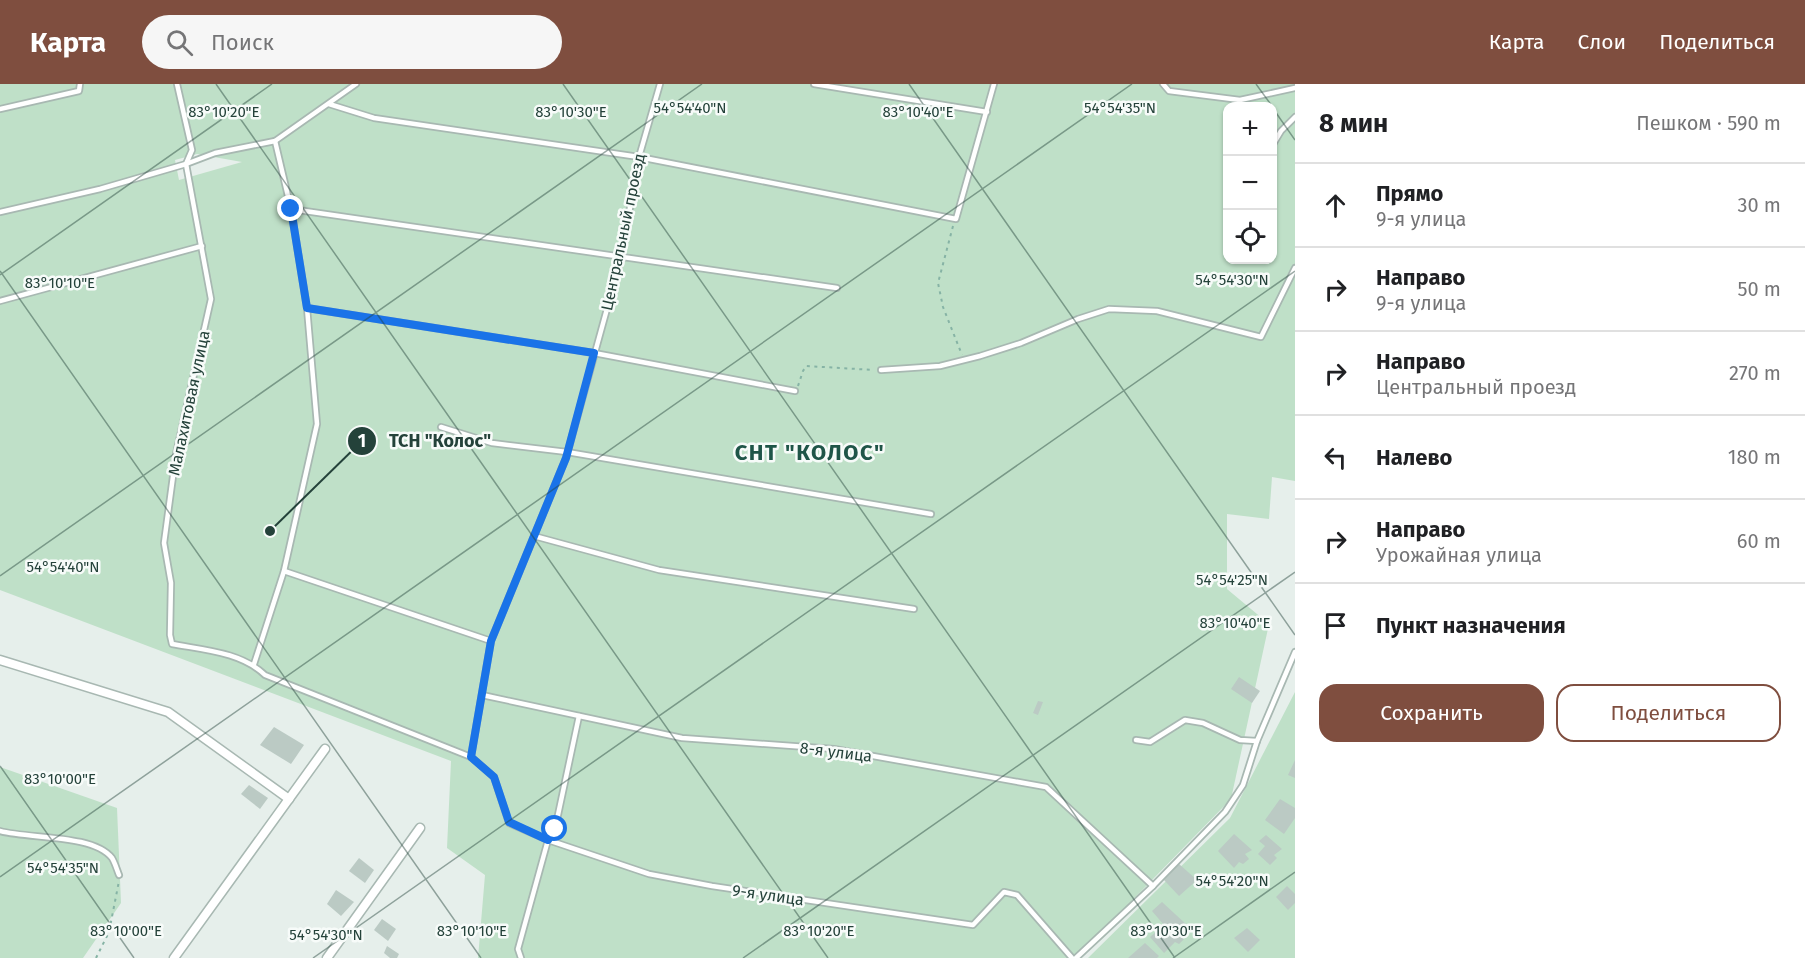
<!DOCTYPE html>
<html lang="ru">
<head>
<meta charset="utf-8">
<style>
	:root { --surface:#fff; --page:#f6f6f6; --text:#202124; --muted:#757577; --line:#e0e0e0; --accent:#7f4e3f }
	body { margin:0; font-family:"Fira Sans",sans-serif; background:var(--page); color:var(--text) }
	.controls { position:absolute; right:18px; top:18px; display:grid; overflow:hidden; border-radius:12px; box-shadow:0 2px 4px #0004 }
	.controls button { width:54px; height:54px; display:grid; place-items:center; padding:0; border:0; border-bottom:2px solid var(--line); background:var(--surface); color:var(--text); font:30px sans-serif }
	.stop { position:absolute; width:18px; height:18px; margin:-14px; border:4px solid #1a73e8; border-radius:50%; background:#fff }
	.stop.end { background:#1a73e8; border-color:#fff; box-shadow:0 2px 6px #0008 }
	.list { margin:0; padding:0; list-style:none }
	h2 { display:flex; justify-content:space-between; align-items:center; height:78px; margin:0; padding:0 24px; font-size:26px }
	h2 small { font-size:20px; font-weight:400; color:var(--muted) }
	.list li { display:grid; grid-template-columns:39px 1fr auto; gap:18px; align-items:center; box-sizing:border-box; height:84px; padding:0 24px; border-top:2px solid var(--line) }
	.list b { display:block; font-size:22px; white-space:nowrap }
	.list p { margin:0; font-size:20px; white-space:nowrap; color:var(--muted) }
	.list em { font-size:20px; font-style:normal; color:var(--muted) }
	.actions { display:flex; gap:12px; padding:18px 24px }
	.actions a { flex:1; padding:14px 0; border:2px solid var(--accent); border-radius:18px; text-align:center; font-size:21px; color:var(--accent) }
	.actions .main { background:var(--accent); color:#fff }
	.icon { flex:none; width:33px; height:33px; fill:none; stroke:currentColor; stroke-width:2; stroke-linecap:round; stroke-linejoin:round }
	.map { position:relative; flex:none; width:1295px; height:874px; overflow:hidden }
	header { display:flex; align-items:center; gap:36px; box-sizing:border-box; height:84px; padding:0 30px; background:var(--accent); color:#fff }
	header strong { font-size:28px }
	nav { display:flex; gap:33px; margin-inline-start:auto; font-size:21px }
	.search { width:420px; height:54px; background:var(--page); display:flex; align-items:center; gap:15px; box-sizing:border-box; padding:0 21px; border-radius:33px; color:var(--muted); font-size:22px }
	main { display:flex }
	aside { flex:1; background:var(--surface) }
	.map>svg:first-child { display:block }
	.green { fill:#bfe0c8; fill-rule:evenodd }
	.building { fill:#bbcac4 }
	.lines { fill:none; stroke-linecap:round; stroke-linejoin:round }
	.service-casing { stroke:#a8b8b2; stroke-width:8 }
	.minor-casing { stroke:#a8b8b2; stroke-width:11 }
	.path { stroke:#86b3a5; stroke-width:2; stroke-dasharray:3 4.5; stroke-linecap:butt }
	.service { stroke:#fff; stroke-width:4.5 }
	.minor { stroke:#fff; stroke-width:8 }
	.route { stroke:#1a73e8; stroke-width:8 }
	.ticks { fill:none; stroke:#24423a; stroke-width:1.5; stroke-opacity:0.45 }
	.labels { text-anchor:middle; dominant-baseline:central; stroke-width:5; stroke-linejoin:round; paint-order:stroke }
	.street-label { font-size:16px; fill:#24423a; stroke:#f7fbf9 }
	.district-label { font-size:22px; font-weight:bold; letter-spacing:1.5px; fill:#1f5548; stroke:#f7fbf9 }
	.ticks-label { font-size:15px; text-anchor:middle; fill:#24423a; stroke:#f7fbf9; stroke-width:5; stroke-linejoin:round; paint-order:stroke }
	.leader { fill:none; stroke:#24423a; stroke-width:2 }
	.callout-dot { fill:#24423a; stroke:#f7fbf9; stroke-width:2 }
	.mark-label { font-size:18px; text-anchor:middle; font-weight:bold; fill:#fff }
	.callout-label { font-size:18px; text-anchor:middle; font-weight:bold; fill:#24423a; stroke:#f7fbf9; stroke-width:5; stroke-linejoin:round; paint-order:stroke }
</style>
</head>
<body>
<header>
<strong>Карта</strong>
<div class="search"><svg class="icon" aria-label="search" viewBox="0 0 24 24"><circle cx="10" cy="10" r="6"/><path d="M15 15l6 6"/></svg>Поиск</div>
<nav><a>Карта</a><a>Слои</a><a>Поделиться</a></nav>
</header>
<main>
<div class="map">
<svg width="1295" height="874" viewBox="0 0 1295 874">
	<rect width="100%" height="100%" fill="#e6efeb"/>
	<g class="green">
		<path d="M0,0H1295V397L1272,393L1269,435L1227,430V505L1269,540L1231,715L1076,874H478L485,791L447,764L451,677L0,506ZM1228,22H1272V176H1228ZM197,70L242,78L179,96L175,76Z"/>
		<path d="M1295,608V874H1088L1230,734Z"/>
		<path d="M0,683L117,724L121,819L83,874H0Z"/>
	</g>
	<g class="building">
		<path d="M1239,593L1260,607L1252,619L1231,605Z"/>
		<path d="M1038,617L1043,618L1038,631L1033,629Z"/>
		<path d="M274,643L304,661L291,680L260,661Z"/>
		<path d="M1295,676V694L1288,691Z"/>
		<path d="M249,701L268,714L260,725L241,710Z"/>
		<path d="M1280,715L1295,724V734L1284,750L1265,736Z"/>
		<path d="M1234,750L1252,766L1245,770L1249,775L1243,780L1239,778L1234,784L1218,767Z"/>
		<path d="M1266,751L1282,765L1274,771L1277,774L1270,781L1258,770L1265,762L1259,757Z"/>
		<path d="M359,774L374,786L365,799L349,787Z"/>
		<path d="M1179,780L1197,796L1179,812L1164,796Z"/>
		<path d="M1287,802L1295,810V819L1288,826L1276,813Z"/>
		<path d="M336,806L354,818L341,832L327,820Z"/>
		<path d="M1162,818L1188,842L1180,850L1184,855L1179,860L1175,858L1164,869L1150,853L1164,841L1152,827Z"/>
		<path d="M382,835L396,845L388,857L374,846Z"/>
		<path d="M1247,844L1260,856L1248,868L1234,854Z"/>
		<path d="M1145,859L1159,872L1157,874H1128Z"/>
		<path d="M387,862L399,870L397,874H390L384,869Z"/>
	</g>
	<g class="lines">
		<defs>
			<g id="service">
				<path d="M177,0L192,66L186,80L211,215L176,370L164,459L171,499L170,551L172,560C204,566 241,568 265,591L471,673L494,693L509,739L548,756L649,790L712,802L973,841L1004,808L1017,811L1072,874"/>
				<path d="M814,0L987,28"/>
				<path d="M1163,0L1169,7L1240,16L1295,4"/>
				<path d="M329,20L374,34L639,73L956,135L994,0"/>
				<path d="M0,25L79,7L80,0"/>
				<path d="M1272,62L1281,47L1295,33"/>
				<path d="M291,125L837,204"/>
				<path d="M0,128L100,105L186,80L215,69L275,57L356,0"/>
				<path d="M0,217L202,162"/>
				<path d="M307,224L594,269L795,307"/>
				<path d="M881,286L940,282L980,272L1021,259L1078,235L1109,225L1157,227L1261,253L1295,184"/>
				<path d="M441,343L492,359L567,368L931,430"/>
				<path d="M534,452L659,486L914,525"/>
				<path d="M284,487L491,557"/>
				<path d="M254,580L284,487L317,340L307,224L291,125L275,57"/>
				<path d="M482,611L682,654L834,665L1046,703L1153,802"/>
				<path d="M1136,656L1150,658L1185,636L1203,639L1240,656L1257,657"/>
				<path d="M471,673L491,557L566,374L621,174L639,73L660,0"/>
				<path d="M0,747C30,755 93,750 112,774C115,779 117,786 119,791"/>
				<path d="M521,874L518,865L548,756L555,745L579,632"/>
				<path d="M1076,874L1153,802L1225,728L1243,701L1257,657L1295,568"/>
			</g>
			<g id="minor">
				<path d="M0,576L168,628L289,715"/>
				<path d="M174,874L325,665"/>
				<path d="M327,874L420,744"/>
			</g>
		</defs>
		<use href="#service" class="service-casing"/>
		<use href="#minor" class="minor-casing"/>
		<g class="path">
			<path d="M953,142L938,199L943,223L962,271"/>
			<path d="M798,302L803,287L806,282L874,286"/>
			<path d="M96,874L109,848L119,797"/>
		</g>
		<use href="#service" class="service"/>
		<use href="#minor" class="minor"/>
	</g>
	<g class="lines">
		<path class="route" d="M291,125L307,224L594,269L566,374L491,557L471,673L494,693L509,738L548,756L555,745"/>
	</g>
	<path class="ticks" d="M216,0L828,874M563,0L1175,874M909,0L1295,551M1256,0L1272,22M1272,23L1295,56M0,187L481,874M0,191L272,0M0,492L702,0M0,682L134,874M0,793L1132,0M313,874L1295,187M743,874L1295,488M1173,874L1295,788"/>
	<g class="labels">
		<g class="street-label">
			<text transform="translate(623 148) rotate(-78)">Центральный проезд</text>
			<text transform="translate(189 319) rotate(-78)">Малахитовая улица</text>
			<text transform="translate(836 668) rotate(7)">8-я улица</text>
			<text transform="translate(768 811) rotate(8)">9-я улица</text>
		</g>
		<g class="district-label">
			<text x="810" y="368">СНТ "КОЛОС"</text>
		</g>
	</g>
	<g class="ticks-label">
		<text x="1120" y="29">54°54'35"N</text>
		<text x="690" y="29">54°54'40"N</text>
		<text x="918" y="33">83°10'40"E</text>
		<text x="224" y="33">83°10'20"E</text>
		<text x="571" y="33">83°10'30"E</text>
		<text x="1232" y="201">54°54'30"N</text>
		<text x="60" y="204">83°10'10"E</text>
		<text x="63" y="488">54°54'40"N</text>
		<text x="1232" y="501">54°54'25"N</text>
		<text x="1235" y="544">83°10'40"E</text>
		<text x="60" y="700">83°10'00"E</text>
		<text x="63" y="789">54°54'35"N</text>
		<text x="1232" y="802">54°54'20"N</text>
		<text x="126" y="852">83°10'00"E</text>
		<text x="472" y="852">83°10'10"E</text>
		<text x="819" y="852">83°10'20"E</text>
		<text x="1166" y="852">83°10'30"E</text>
		<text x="326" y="856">54°54'30"N</text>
	</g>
	<path class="leader" d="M270 447L362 357"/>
	<g class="callout-dot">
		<circle cx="270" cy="447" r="6"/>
		<circle cx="362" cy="357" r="15"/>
	</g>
	<g class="mark-label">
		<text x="362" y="363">1</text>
	</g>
	<g class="callout-label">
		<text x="440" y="363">ТСН "Колос"</text>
	</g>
</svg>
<div class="controls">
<button>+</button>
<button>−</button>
<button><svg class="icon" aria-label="locate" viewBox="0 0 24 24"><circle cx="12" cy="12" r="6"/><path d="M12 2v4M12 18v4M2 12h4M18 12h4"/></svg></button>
</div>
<div class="stop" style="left:555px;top:745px"></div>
<div class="stop end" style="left:291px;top:125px"></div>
</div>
<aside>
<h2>8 мин<small>Пешком · 590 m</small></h2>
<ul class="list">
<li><svg class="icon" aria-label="ahead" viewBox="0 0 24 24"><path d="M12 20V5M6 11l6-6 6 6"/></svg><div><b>Прямо</b><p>9-я улица</p></div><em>30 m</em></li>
<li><svg class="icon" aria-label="right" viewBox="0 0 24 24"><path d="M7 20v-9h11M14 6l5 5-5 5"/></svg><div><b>Направо</b><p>9-я улица</p></div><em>50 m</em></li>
<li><svg class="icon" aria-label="right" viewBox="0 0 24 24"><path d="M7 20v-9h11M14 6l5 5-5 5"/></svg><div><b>Направо</b><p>Центральный проезд</p></div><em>270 m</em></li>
<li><svg class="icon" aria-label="left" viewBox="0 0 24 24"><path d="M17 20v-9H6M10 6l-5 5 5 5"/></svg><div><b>Налево</b></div><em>180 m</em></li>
<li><svg class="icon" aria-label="right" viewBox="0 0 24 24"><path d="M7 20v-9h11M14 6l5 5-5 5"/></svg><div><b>Направо</b><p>Урожайная улица</p></div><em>60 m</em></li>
<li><svg class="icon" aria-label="arrive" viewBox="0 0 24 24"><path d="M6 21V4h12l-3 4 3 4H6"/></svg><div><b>Пункт назначения</b></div></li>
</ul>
<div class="actions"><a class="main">Сохранить</a><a>Поделиться</a></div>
</aside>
</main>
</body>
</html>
